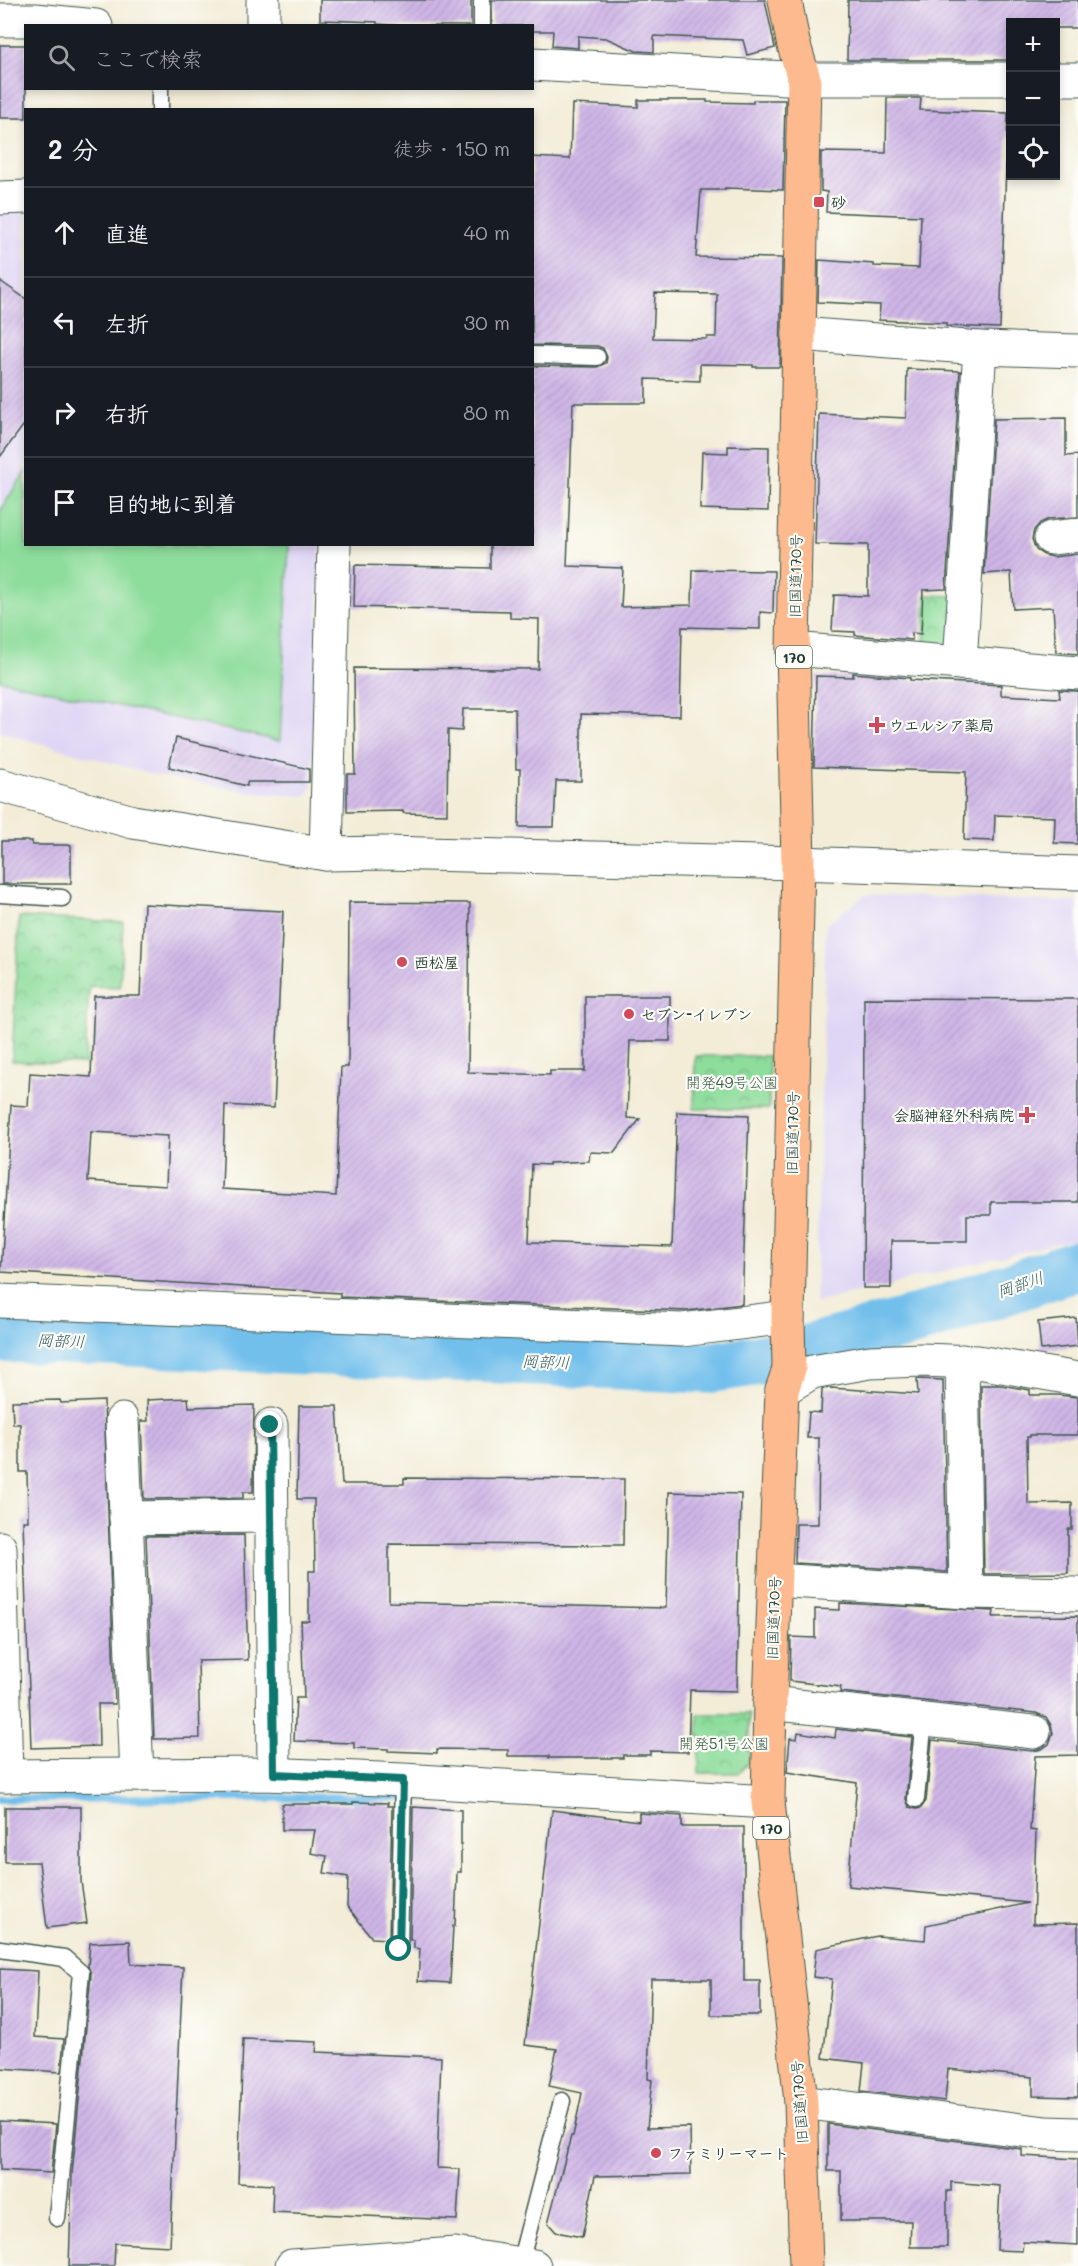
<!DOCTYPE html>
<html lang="ja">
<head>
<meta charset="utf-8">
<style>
	:root { --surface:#171b24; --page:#20242c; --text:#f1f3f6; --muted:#9ea1a6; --line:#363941 }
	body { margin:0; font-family:Mali,"Klee One",sans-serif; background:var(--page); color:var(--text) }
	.controls { position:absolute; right:18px; top:18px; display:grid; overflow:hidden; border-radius:0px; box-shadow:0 3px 9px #0003 }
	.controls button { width:54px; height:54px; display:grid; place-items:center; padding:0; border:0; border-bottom:2px solid var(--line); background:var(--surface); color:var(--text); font:30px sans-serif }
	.stop { position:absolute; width:18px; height:18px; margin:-14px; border:4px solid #0f766e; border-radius:50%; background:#fff }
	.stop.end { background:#0f766e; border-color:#fff; box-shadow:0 2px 6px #0008 }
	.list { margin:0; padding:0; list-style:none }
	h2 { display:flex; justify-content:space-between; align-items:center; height:78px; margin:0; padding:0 24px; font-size:26px }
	h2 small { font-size:20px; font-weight:400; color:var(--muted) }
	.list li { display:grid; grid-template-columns:39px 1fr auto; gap:18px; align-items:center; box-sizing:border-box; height:90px; padding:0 24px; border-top:2px solid var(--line) }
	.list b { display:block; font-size:22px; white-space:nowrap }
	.list em { font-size:20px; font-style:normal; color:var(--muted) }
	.icon { flex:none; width:33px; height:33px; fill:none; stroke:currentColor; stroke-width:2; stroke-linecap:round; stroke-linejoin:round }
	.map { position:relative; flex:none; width:1078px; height:2266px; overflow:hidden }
	.search { position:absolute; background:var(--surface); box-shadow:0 3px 9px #0003; left:24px; top:24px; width:510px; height:66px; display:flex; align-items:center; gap:15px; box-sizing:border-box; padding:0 21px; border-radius:0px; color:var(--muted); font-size:22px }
	.panel { position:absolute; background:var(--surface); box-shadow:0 3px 9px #0003; left:24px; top:108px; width:510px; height:438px; border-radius:0px }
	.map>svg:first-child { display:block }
	.built { fill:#dfd5f5 }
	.grass { fill:#8edd9c; stroke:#568d68; stroke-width:1.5 }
	.park { fill:url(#park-crowns); stroke:#568d68; stroke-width:1.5 }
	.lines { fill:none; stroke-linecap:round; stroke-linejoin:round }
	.stream { stroke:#72bfec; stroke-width:8 }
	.river { stroke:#72bfec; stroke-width:51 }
	.building { fill:url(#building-hatch); fill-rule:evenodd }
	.service-casing { stroke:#3f574d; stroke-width:19 }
	.minor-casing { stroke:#3f574d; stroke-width:35 }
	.tertiary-casing { stroke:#3f574d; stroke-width:35 }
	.trunk-casing { stroke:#3f574d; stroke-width:35 }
	.service { stroke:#fff; stroke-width:16 }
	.minor { stroke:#fff; stroke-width:33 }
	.tertiary { stroke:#fff; stroke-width:33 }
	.trunk { stroke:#fcba8e; stroke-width:33 }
	.route { stroke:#0f766e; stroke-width:8 }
	.poi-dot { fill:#d1495b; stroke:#fdfcf7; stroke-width:2 }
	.labels { text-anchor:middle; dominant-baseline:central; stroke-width:4.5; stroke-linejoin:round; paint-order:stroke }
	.shield { fill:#fdfcf7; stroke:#62766e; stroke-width:1.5 }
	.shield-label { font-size:14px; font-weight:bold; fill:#1f3d34 }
	.poi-label { font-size:15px; font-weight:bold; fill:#1f3d34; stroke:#fdfcf7; text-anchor:start }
	.street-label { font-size:15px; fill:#1f3d34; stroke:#fdfcf7 }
	.park-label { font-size:15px; fill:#355d49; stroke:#fdfcf7 }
	.water-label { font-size:16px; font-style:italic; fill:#345e62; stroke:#fdfcf7 }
</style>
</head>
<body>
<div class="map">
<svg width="1078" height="2266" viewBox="0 0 1078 2266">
	<defs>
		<pattern id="park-crowns" width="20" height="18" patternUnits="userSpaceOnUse" patternTransform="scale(1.5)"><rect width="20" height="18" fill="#8edd9c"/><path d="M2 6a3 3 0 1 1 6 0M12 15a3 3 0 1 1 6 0" fill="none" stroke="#73b480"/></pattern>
		<pattern id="building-hatch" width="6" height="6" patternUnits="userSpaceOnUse" patternTransform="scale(1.5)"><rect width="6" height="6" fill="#cfb6e7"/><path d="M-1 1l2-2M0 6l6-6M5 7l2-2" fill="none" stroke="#b19dc7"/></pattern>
	</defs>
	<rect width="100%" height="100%" fill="#fdfcf7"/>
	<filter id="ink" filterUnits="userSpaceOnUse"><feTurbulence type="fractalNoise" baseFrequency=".0167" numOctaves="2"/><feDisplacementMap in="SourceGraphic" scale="12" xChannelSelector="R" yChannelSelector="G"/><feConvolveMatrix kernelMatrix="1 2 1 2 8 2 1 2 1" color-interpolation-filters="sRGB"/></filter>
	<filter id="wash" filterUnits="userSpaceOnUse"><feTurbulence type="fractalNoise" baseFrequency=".008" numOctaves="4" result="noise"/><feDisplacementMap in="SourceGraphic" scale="24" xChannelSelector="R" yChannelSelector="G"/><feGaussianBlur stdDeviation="1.35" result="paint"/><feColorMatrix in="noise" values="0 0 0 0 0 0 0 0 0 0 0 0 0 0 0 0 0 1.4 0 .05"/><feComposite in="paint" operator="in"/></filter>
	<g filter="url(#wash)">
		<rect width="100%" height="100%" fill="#f3edd8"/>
		<g class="built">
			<path d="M25,207L26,544L320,545L312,788L306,796L255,793L155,775L0,732V208Z"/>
			<path d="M865,895L1078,902V1238L815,1303L826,925Z"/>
		</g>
		<path class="grass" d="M25,472L26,544L289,545L280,741L0,680V511Z"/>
		<g class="park">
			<path d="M926,595L955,596L953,644L924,650Z"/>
			<path d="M19,917L123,922L120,987L89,986L85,1064L12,1061Z"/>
			<path d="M695,1056H769V1109H694Z"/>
			<path d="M698,1714H749V1761L739,1773H699Z"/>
		</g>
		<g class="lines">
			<path class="stream" d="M0,1799L429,1797"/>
			<path class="river" d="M0,1337L110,1340L706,1368L781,1357L916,1320L1078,1265"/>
		</g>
		<g id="blocks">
			<g class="building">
				<path d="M320,0H471V26H406L377,24V22L320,20Z"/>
				<path d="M492,0H765L775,48L747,55L743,40L654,36V52L636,51L606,38L578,36V48L552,46L553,31H532V26H492Z"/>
				<path d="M848,0H1078V28H1056V22H1011V60H847Z"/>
				<rect x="0" y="45" width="26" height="73"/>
				<path d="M887,98H921L920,110L1008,113L1000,328L946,326V323L879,320L880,305L818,302L819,260L874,264V266L919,268L921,216L826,212L827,192L821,191V152L886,153Z"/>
				<path d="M638,100H707V102L753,103V100H785L783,190L725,188V190H701L696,257L782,258L780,367H753V365L700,364V381L646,379V403H573L567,566L623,568L621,607L692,605L693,570L774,571L773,613L760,612V629L682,627L680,716L581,714V781H556L554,827H519L520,769H516L515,709H463L462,731L448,730L447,814L403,813V811L347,812V774H355L354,668L538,669L539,619L510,618V611L354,607L355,565L490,568V544H532V366L597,367L606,363L607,357L603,348L597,346L532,345V157L570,159L572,104L638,107ZM655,293L717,294L716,337H707V339L653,338Z"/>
				<path d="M0,281L26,299V422L0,457Z"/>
				<path d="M907,369L960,371L946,589L923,590L921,634L912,633V640L855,635V632L832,631L834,595L868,596V545L815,544L819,414L906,418Z"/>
				<path d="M1066,418V456L1078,455V517L1049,519L1040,523L1034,530L1032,539L1036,550L1044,555L1053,557L1078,554V654L1056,652L1053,607L1013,609L1011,572L984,574L994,419Z"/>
				<path d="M728,446L769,447L768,511L700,509L702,452L728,453Z"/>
				<path d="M853,673L910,678V680L1001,685V695L1060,698L1059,690L1078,691V844L1054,843L1055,817L995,815L994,841L964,840L966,772L814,767L816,676L853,677Z"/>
				<path d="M176,738L309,769V782H247V786L169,767Z"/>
				<path d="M2,841H32V845H71V884H2Z"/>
				<path d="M349,902L470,903L468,1072L550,1075V1071H585V996H670V1041H630L627,1118L640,1119L614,1153L590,1152L589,1161L549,1163V1165L532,1164L529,1242L672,1247L677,1112L749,1115L742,1304L687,1311L340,1297V1293L1,1272L11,1105L28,1106L30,1073L91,1077L94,996H140L144,904L283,911L274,1108L225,1105L222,1189L336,1196L341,1067H348ZM91,1132L168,1136L166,1186L88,1181Z"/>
				<path d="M864,998L1078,999V1202H991V1215H967V1241H891V1288H863Z"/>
				<path d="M1076,1318L1078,1346L1041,1350L1038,1322Z"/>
				<path d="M917,1379L943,1380L947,1572L795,1563L796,1524H818L819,1438H807L809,1412L821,1413L822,1389L831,1388L918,1394Z"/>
				<path d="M981,1385H1001L1030,1390V1395H1058L1078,1397V1435H1030V1437H1027L1028,1504L1072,1503V1529H1068V1573L984,1574Z"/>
				<path d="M188,1398L189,1407L254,1405L253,1492H243V1498L144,1499L141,1421H148L147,1400Z"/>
				<path d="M60,1400L61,1403L104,1401L115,1704H98L99,1746L31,1748L23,1521H28L27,1472H20V1424H13L12,1401Z"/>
				<path d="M299,1406H337L342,1484H404V1478L624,1479L623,1545L389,1544V1602L666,1608L669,1492L741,1494L737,1691L690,1690L688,1752L650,1751V1755H623V1758H549V1756H508V1750L437,1749V1753L388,1751V1749L354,1748V1743L294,1741L296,1698H304L301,1621H309V1571H315L314,1499H297Z"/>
				<path d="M244,1535L248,1660L198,1661L200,1738L154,1739L146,1536Z"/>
				<path d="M840,1603L994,1611L993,1617L1078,1616V1755L1035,1756L1030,1830L1036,1831L1033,1924L1078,1923V2097L1033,2096V2077L948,2069L945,2101L861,2091L864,2063L823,2058L832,1979L813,1977L816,1949L877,1936L925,1940L926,1925L1028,1903L848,1886L857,1783L787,1772L790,1738L797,1739L798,1732L835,1738L836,1729L912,1737L906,1799L909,1807L916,1809L921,1808L926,1801L932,1740L1033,1751L1042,1749L1049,1744L1053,1733L1051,1725L1046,1717L1036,1713L840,1692L841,1687L790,1681L791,1637L815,1638V1609L840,1610Z"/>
				<path d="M353,1802L388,1803L387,1806H392L389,1939L372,1938L347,1906L348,1877L324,1873L327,1856L311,1853L315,1830H282V1804H353Z"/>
				<path d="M5,1807H81V1881L87,1923L47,1928L39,1862H5Z"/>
				<path d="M413,1807L461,1810V1872H457L455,1926H453L450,1983L418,1981L420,1949L414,1948V1940H410Z"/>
				<path d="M552,1810L639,1821V1813L682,1816V1827H744V1981H760V2015H711V1979H651L648,2079L652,2080L647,2128L690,2127L691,2174L595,2176L582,2237L556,2232L548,2223L571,2136H573L582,2093L549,2086L557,2049L525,2045Z"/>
				<path d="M130,1941L131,1964L183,1967L170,2246L115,2243L114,2266H69L72,2174L91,1974L88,1966L90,1943Z"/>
				<path d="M0,1969L38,1971L35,2037L64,2039L61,2072L0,2068Z"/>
				<path d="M243,2039L317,2042L316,2052L441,2057L437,2168L460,2169L457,2220L272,2212L273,2185L238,2183Z"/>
				<path d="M0,2121L56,2124L51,2173L0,2170Z"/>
				<path d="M828,2124L1022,2149V2156L1078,2159V2245L1023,2242L1022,2251L997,2250L1000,2186L951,2182V2191H947V2247H910L911,2221H841V2171H828Z"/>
			</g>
		</g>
	</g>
	<g filter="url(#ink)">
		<use href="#blocks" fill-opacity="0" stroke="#3f574d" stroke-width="1.5"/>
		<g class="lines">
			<defs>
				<g id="service">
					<path d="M482,0V26"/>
					<path d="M160,110V88"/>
					<path d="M532,355L597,357"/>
					<path d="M0,894L62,898"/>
					<path d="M916,1799L924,1719"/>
					<path d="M0,1949L64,1958L81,1973L57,2218"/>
					<path d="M399,1949L403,1780"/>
					<path d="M520,2263L562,2101"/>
				</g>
				<g id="minor">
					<path d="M263,0V26"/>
					<path d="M0,20H35L96,26"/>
					<path d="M532,64L804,79"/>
					<path d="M0,198L26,197"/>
					<path d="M799,334L980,348L1078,351"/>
					<path d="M1051,538L1078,535"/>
					<path d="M793,649L1078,673"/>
					<path d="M960,663L980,348"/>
					<path d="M326,854L334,544"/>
					<path d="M0,1301L682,1330L788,1317"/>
					<path d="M962,1361L966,1592"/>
					<path d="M122,1420L137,1775"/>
					<path d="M271,1425L274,1774"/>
					<path d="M126,1518L271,1516"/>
					<path d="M0,1548L6,1776"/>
					<path d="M774,1580L966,1592L1078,1594"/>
					<path d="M770,1703L1034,1732"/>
					<path d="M0,1776L267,1774L403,1780L768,1802"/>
					<path d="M801,2102L1046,2133L1078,2134"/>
					<path d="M292,2266L455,2254L534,2266"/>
				</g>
				<g id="tertiary">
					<path d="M804,79H1010"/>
					<path d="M1056,79H1078"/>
					<path d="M0,785L133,822L326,854L384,853L798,863L1078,873"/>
					<path d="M782,1390L812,1372L870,1362L921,1360L978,1362L1078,1379"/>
				</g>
				<path id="trunk" d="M785,0L793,42L804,79L793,649L798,863L788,1317L789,1369L782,1390L770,1703L768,1802L801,2102L806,2266"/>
			</defs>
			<use href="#service" class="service-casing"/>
			<use href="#minor" class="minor-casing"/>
			<use href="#tertiary" class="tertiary-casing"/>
			<use href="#trunk" class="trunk-casing"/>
			<use href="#service" class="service"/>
			<use href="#minor" class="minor"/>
			<use href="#tertiary" class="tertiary"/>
			<use href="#trunk" class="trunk"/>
		</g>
	</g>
	<g class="lines" filter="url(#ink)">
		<path class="route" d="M270,1425L274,1774L403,1780L399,1949"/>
	</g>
	<g class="poi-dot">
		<rect x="813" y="196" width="12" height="12" rx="3"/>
		<path d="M874 716h6v6h6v6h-6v6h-6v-6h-6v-6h6z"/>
		<circle cx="402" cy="962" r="6"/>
		<circle cx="629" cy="1014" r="6"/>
		<path d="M1024 1106h6v6h6v6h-6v6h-6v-6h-6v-6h6z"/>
		<circle cx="656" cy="2153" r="6"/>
	</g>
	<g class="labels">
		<g class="shield">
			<rect x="776" y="646" width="36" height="22" rx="4.5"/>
			<rect x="753" y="1817" width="36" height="22" rx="4.5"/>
		</g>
		<g class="shield-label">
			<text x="794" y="657">170</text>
			<text x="771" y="1828">170</text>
		</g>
		<g class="poi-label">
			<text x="831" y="202">砂</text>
			<text x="889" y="725">ウエルシア薬局</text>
			<text x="414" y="962">西松屋</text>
			<text x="641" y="1014">セブン-イレブン</text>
			<text x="1014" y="1115" text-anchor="end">会脳神経外科病院</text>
			<text x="668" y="2153">ファミリーマート</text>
		</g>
		<g class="street-label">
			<text transform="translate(795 576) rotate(-89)">旧国道170号</text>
			<text transform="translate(792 1133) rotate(-89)">旧国道170号</text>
			<text transform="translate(773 1618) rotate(-88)">旧国道170号</text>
			<text transform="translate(799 2102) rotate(-94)">旧国道170号</text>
		</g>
		<g class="park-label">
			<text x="732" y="1082">開発49号公園</text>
			<text x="724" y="1743">開発51号公園</text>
		</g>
		<g class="water-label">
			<text transform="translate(1020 1284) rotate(-19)">岡部川</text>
			<text transform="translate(61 1340) rotate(2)">岡部川</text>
			<text transform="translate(546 1361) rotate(2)">岡部川</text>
		</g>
	</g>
</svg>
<div class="controls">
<button>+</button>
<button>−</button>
<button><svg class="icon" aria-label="locate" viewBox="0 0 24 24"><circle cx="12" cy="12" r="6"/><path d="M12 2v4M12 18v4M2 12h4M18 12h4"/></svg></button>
</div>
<div class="stop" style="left:399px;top:1949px"></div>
<div class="stop end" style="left:270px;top:1425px"></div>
<div class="search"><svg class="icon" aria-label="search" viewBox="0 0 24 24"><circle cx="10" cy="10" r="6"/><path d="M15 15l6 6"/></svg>ここで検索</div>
<section class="panel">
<h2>2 分<small>徒歩 · 150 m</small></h2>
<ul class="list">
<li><svg class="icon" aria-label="ahead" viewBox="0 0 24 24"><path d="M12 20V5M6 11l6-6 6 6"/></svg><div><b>直進</b></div><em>40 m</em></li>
<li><svg class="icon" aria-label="left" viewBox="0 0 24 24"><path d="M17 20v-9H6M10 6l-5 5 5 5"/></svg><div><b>左折</b></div><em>30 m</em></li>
<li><svg class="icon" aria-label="right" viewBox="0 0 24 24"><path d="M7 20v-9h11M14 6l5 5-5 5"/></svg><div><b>右折</b></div><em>80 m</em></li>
<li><svg class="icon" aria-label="arrive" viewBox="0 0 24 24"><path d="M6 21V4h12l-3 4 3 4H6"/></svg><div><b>目的地に到着</b></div></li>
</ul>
</section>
</div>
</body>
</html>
